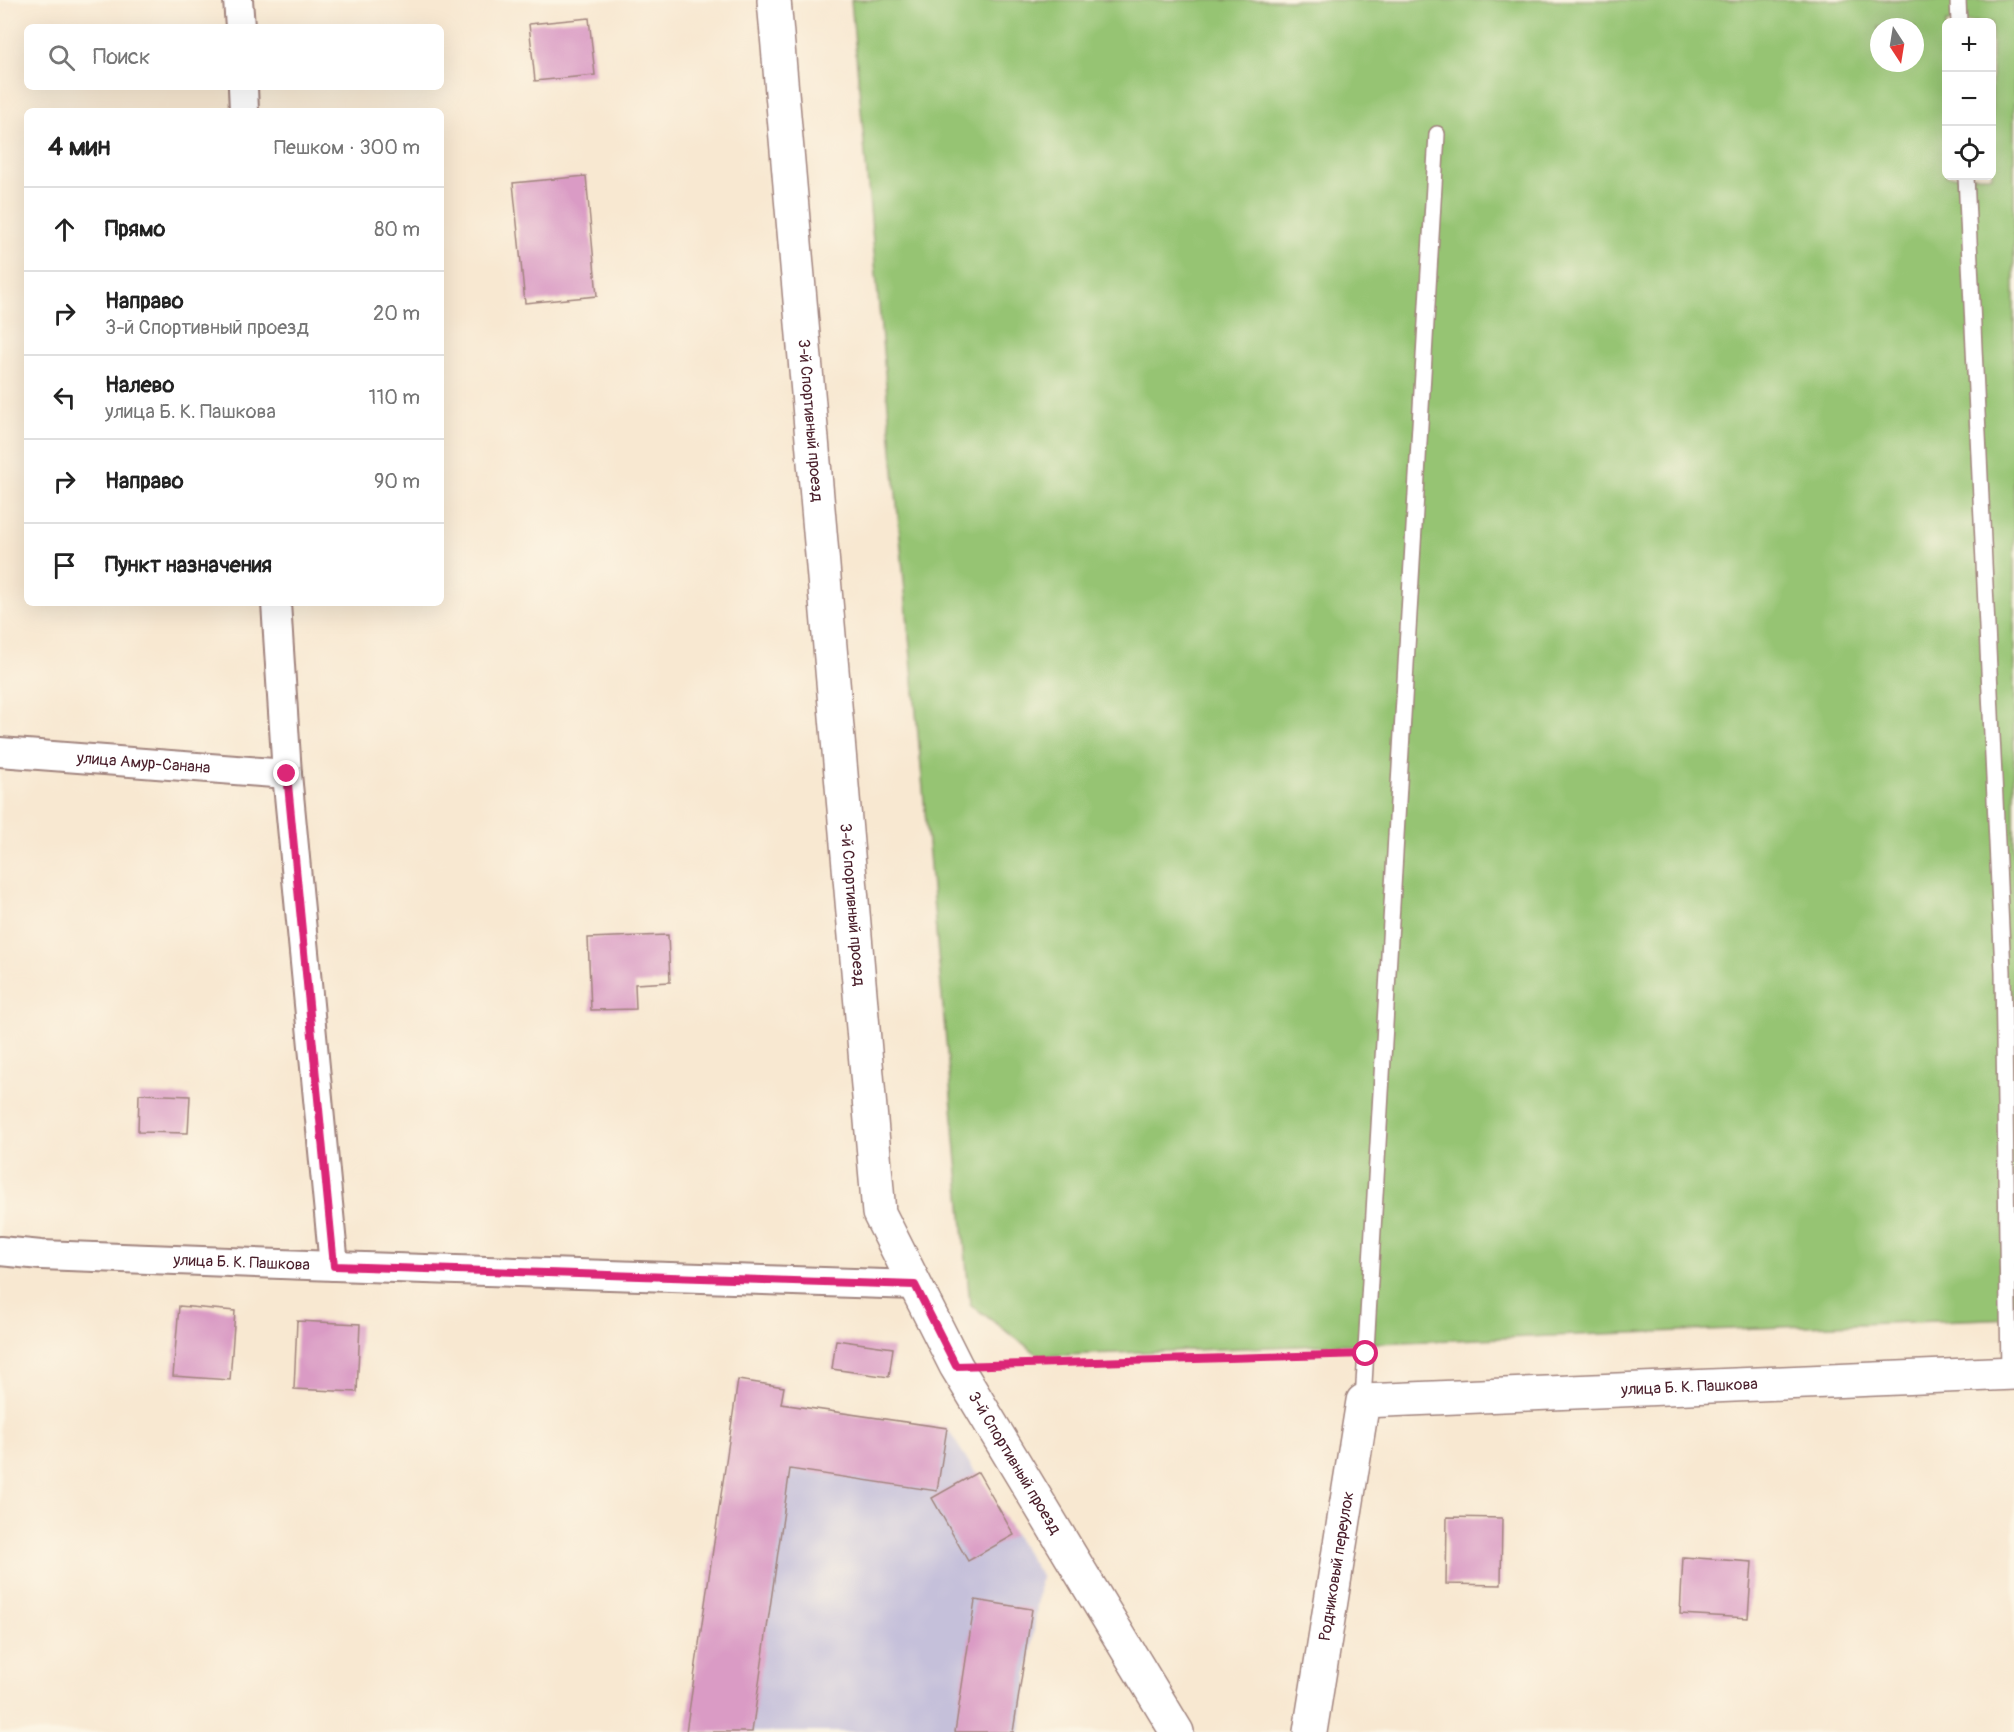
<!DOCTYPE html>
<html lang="ru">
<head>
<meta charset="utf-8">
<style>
	:root { --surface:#fff; --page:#f6f6f6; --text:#222; --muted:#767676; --line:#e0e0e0 }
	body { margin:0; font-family:Pangolin,sans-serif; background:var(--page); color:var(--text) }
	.controls { position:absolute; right:18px; top:18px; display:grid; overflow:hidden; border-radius:9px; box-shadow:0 6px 24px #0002 }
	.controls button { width:54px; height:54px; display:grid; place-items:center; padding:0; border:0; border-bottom:2px solid var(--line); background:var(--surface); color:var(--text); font:30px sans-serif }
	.compass { position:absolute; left:1870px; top:18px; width:54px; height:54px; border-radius:50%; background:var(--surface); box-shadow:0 6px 24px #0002; rotate:168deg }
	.stop { position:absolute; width:18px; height:18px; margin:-14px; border:4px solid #db2777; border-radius:50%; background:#fff }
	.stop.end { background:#db2777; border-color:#fff; box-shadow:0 2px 6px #0008 }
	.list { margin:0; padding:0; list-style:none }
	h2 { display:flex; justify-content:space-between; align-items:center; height:78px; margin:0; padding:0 24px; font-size:26px }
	h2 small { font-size:20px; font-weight:400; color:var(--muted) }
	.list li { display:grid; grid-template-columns:39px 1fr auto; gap:18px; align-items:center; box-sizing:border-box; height:84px; padding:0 24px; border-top:2px solid var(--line) }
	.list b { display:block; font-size:22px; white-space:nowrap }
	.list p { margin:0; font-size:20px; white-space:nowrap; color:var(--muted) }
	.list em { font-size:20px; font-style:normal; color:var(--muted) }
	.icon { flex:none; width:33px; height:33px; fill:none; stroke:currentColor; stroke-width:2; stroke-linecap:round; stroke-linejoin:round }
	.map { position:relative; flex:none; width:2014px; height:1732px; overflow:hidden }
	.search { position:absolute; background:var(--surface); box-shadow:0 6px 24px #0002; left:24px; top:24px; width:420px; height:66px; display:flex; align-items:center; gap:15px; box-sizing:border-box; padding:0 21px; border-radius:9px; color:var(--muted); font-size:22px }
	.panel { position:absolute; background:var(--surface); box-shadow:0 6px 24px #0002; left:24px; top:108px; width:420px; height:498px; border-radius:9px }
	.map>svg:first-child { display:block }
	.industrial { fill:#c5c0da }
	.green { fill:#96c473; stroke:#70724f; stroke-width:1.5; fill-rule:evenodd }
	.building { fill:#da9bc5 }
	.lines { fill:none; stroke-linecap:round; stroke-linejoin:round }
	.service-casing { stroke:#a1847e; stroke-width:18 }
	.minor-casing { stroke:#a1847e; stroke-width:32 }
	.tertiary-casing { stroke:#a1847e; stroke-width:36 }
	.path { stroke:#a1847e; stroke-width:4; stroke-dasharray:1.5 4.5; stroke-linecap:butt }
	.service { stroke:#fff; stroke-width:15 }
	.minor { stroke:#fff; stroke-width:28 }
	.tertiary { stroke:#fff; stroke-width:33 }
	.route { stroke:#db2777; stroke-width:8 }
	.labels { text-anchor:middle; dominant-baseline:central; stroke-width:5; stroke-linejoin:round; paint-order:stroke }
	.street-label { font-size:16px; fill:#4a1f2b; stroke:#fcf5e5 }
</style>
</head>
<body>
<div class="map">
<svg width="2014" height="1732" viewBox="0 0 2014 1732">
	<rect width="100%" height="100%" fill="#fcf5e5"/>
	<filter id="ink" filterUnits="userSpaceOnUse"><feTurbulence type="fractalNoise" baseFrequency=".0167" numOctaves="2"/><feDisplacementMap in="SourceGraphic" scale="12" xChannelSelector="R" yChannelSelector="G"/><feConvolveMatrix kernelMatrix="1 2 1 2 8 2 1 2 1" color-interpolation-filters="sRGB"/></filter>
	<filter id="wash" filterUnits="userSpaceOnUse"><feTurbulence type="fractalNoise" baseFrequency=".008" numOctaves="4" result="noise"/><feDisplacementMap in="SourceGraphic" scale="24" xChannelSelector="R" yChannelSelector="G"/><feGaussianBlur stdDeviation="1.35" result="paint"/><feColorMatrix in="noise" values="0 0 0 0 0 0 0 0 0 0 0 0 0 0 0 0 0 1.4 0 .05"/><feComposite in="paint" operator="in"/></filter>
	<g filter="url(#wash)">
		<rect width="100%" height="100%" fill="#f8e8d1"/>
		<path class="industrial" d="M738,1380L784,1387L781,1404L947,1428L1041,1576L1020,1732H686Z"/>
		<path class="green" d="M851,0H2014V1318L1040,1356L970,1304ZM1946,22H1992V176H1946ZM1879,27H1915V63H1879Z"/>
		<g id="blocks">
			<g class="building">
				<path d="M589,18L595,75L535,81L529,24Z"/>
				<path d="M586,176L597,296L525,303L513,183Z"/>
				<path d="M668,935L670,982L635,984L636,1009L591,1010L588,938Z"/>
				<path d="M139,1094L190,1096L188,1133L138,1132Z"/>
				<path d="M179,1306L235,1311L230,1380L173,1376Z"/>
				<path d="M297,1321L360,1324L357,1392L294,1389Z"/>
				<path d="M836,1340L893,1348L889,1377L832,1369Z"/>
				<path d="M738,1380L784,1387L781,1404L947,1428L937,1491L790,1469L752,1732H686Z"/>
				<path d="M978,1472L1014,1535L968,1561L932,1498Z"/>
				<path d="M1447,1517L1502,1518L1501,1585L1446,1584Z"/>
				<path d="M1683,1557L1752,1562L1748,1618L1680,1614Z"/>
				<path d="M975,1600L1032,1609L1013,1732H955Z"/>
			</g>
		</g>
	</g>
	<g filter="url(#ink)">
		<use href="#blocks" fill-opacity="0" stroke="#a1847e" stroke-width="1.5"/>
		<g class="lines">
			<defs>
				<g id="service">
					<path d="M1958,0L1959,22"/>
					<path d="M1966,176L2003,971L2009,1373"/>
					<path d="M1363,1401L1437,134"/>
				</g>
				<g id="minor">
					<path d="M238,0L240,27"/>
					<path d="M243,87L244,111"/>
					<path d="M276,603L287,774L334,1266"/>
					<path id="s1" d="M0,752L287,774"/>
					<path id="s2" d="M0,1251L41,1255L334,1266L915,1285"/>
				</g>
				<g id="tertiary">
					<path id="s3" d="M774,0L879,1213L956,1366L1177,1732"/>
					<path id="s4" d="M1310,1732L1363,1401L2014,1373"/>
				</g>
			</defs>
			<use href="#service" class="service-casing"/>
			<use href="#minor" class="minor-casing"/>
			<use href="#tertiary" class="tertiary-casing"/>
			<path class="path" d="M995,1365L1341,1355"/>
			<use href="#service" class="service"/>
			<use href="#minor" class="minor"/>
			<use href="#tertiary" class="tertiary"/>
		</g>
	</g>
	<g class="lines" filter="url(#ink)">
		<path class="route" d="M287,774L334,1266L915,1285L956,1366L1366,1354"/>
	</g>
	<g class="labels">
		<g class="street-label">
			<text stroke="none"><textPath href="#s3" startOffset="422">3-й Спортивный проезд</textPath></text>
			<text stroke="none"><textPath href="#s1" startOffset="144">улица Амур-Санана</textPath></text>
			<text stroke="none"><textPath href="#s3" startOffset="908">3-й Спортивный проезд</textPath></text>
			<text stroke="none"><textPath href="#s2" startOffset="242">улица Б. К. Пашкова</textPath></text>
			<text stroke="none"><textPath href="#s4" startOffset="662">улица Б. К. Пашкова</textPath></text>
			<text stroke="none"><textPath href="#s3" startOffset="1502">3-й Спортивный проезд</textPath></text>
			<text stroke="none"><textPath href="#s4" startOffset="168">Родниковый переулок</textPath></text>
		</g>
	</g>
</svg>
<div class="controls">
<button>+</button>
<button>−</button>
<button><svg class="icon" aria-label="locate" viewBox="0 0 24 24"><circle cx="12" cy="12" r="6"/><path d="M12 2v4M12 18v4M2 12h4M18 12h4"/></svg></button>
</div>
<svg class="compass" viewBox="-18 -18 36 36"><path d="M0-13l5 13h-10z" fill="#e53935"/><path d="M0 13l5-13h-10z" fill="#767676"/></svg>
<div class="stop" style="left:1366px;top:1354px"></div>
<div class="stop end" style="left:287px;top:774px"></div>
<div class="search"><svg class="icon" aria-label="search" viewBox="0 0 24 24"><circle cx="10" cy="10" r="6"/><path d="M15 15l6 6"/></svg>Поиск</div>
<section class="panel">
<h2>4 мин<small>Пешком · 300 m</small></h2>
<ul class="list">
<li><svg class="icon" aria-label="ahead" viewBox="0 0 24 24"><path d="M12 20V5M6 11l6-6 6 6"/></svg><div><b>Прямо</b></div><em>80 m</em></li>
<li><svg class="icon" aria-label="right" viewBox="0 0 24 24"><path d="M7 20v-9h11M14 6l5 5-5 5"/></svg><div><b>Направо</b><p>3-й Спортивный проезд</p></div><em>20 m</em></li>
<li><svg class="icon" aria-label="left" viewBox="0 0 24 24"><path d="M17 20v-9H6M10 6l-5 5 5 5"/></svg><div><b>Налево</b><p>улица Б. К. Пашкова</p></div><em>110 m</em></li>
<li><svg class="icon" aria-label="right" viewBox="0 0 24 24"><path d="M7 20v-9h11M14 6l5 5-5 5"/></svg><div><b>Направо</b></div><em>90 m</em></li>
<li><svg class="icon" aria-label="arrive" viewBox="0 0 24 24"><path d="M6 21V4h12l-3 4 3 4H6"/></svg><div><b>Пункт назначения</b></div></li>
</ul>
</section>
</div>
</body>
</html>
